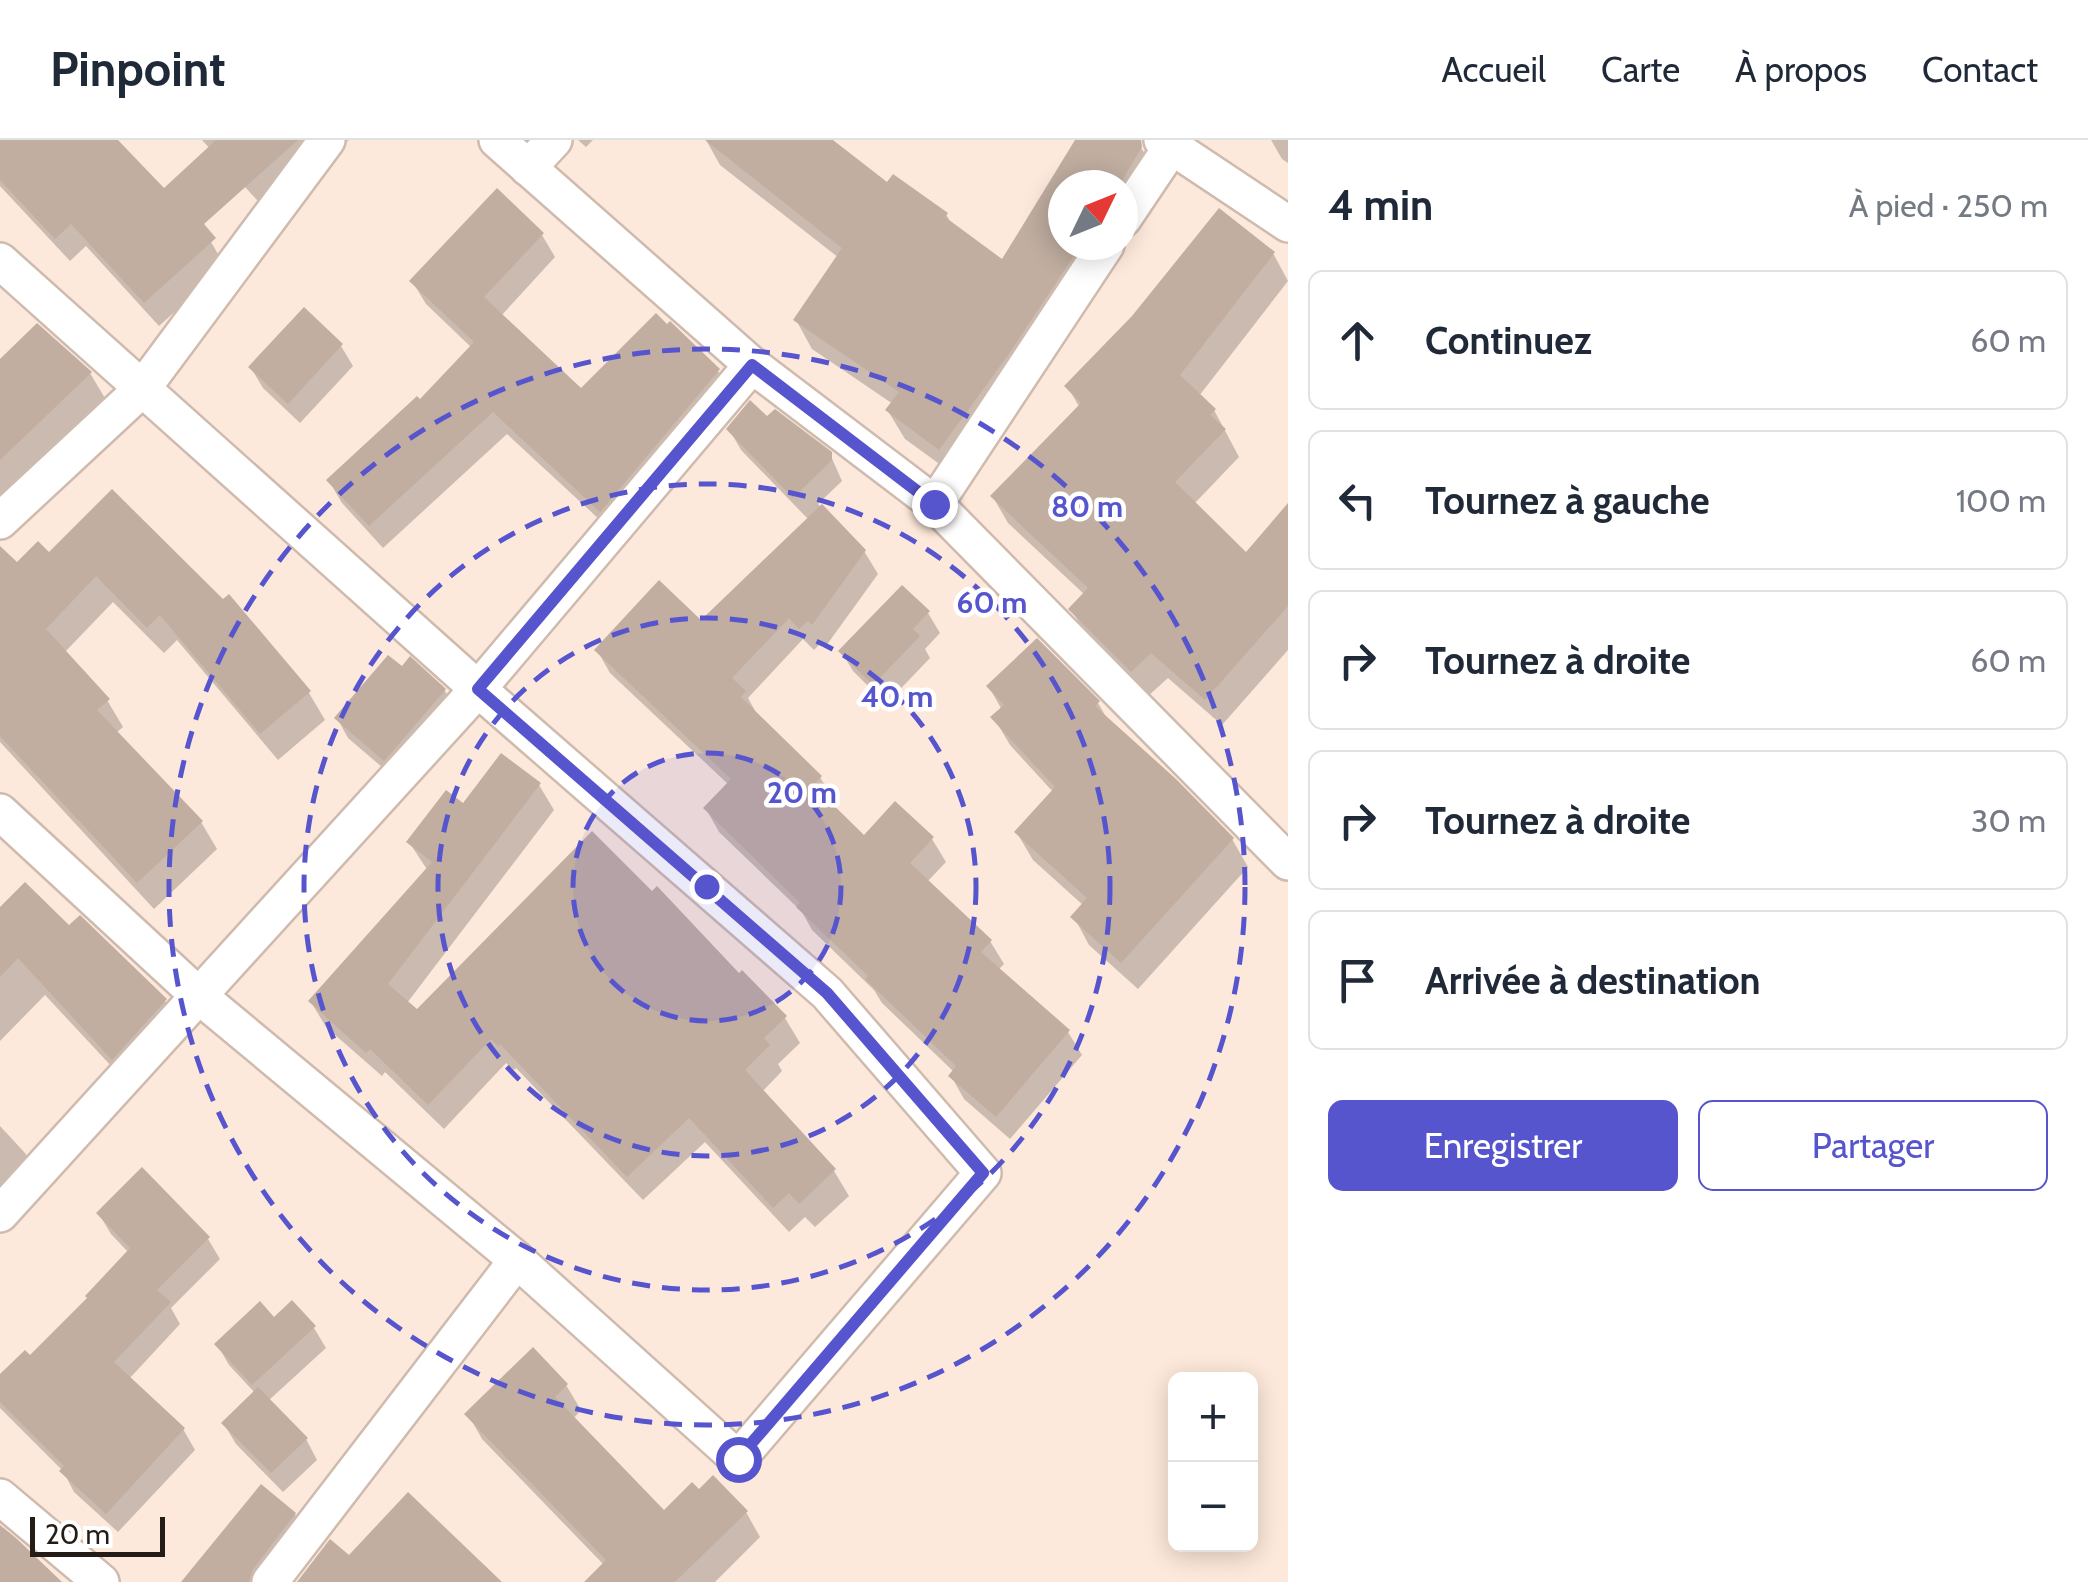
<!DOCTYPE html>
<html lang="fr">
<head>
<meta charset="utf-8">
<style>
	:root { --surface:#fff; --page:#f6f6f7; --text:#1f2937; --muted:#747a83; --line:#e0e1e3; --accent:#5755cd }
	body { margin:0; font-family:Cabin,sans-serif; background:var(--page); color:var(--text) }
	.controls { position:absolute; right:30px; bottom:30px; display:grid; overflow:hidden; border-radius:15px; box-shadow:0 5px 25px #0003 }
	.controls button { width:90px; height:90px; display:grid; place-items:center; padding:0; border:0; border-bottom:2px solid var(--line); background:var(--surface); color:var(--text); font:50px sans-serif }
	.compass { position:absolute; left:1048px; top:30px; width:90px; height:90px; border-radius:50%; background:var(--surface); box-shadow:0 5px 25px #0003; rotate:47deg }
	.scale { position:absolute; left:30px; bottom:25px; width:135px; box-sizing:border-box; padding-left:10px; border:5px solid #231c17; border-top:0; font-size:28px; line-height:35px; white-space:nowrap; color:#231c17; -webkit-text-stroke:8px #fff; paint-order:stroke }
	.stop { position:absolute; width:30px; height:30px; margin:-22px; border:8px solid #5755cd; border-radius:50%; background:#fff }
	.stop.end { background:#5755cd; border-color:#fff; box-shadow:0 2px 10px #0008 }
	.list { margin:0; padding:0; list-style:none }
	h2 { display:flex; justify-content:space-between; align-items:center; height:130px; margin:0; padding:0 40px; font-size:42px }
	h2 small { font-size:32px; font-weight:400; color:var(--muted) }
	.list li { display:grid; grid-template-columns:65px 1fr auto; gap:30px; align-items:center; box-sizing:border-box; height:140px; margin:0 20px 20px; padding:0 20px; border:2px solid var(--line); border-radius:15px }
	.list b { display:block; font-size:38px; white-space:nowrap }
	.list em { font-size:32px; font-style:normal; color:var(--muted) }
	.actions { display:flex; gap:20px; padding:30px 40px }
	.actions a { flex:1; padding:22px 0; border:2px solid var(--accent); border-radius:15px; text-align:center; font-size:35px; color:var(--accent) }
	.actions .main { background:var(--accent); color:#fff }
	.icon { flex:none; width:55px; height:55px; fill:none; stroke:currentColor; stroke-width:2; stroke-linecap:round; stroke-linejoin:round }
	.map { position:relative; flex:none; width:1288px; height:1442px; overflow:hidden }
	header { display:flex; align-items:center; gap:60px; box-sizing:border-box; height:140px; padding:0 50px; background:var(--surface); border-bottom:2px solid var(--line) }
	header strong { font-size:48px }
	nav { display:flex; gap:55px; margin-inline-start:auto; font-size:35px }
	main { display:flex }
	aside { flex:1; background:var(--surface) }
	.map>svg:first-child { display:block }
	.shadow { fill:#0003 }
	.building { fill:#c1aea1 }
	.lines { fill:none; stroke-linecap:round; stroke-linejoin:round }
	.minor-casing { stroke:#cfbbae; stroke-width:40 }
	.minor { stroke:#fff; stroke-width:35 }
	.route { stroke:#5755cd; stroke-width:12 }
	.ring { fill:none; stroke:#5755cd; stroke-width:5; stroke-dasharray:18 12 }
	.centre { fill:#5755cd; stroke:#fff; stroke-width:5 }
	.ring-label { font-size:30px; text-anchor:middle; font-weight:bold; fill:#5755cd; stroke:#fff; stroke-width:9; stroke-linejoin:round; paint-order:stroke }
</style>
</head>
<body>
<header>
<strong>Pinpoint</strong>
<nav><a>Accueil</a><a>Carte</a><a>À propos</a><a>Contact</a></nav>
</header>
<main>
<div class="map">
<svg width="1288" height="1442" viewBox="0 0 1288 1442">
	<rect width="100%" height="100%" fill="#fde9db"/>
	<g class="shadow">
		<path d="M0,0H114L211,102L225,126L159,186L86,106L70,121L0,46Z"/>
		<path d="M202,0H349L268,72Z"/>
		<path d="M578,0H593L586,7Z"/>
		<path d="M706,0H829L888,46L946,74L953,87L1003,123L1078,0H1136L1156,31L1123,92V45H1063V105H1115L956,336L905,299L888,271L893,264L812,209L796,180L839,118L720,25Z"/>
		<path d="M1271,0H1288V23L1282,19Z"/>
		<path d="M542,95L555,117L501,176L581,252L670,185L718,231L732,254L614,393L507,294L383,408L342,363L329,341L420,263L472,208L426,164L412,141Z"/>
		<path d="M1273,113L1288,141L1199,256L1214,270L1239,317L1194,364L1246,416L1288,367V510L1222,585L1168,538L1147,557L1087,496L1071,469L1085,455L1008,383L993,357L1080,268L1067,246Z"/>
		<path d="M304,171L341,206L353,226L300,283L263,248L251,228Z"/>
		<path d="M0,222L90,233L106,260L0,362Z"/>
		<path d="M767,280L830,314L842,341L818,364L864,411L878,434L826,506L822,502L814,510L803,499L748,558L758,576L820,637L833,660L829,664L864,698L896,665L932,699L946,722L927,742L990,801L1004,824L998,830L1068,892L1082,915L1010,999L964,959L951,936L954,932L882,863L874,850L812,790L802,772L719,692L706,669L729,645L610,533L597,510L702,484L809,380L741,310L729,289Z"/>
		<path d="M112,353L309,553L325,580L278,620L177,500L164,513L113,462L64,513L107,560L123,587L116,593L201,682L217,709L154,769L0,602V409L17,426L49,415Z"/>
		<path d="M902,449L928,473L940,493L925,509L930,518L886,564L853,531L841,511Z"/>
		<path d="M410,520L445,551L456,571L397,640L348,598L337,578L402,530Z"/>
		<path d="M989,547L1098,563L1109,582L1232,699L1248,727L1138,849L1089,805L1074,777L1084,766L1033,720L1017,693L1054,653L1010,605L994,578L1002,570Z"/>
		<path d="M539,645L554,670L407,863L417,872L739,837L742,833L785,878L800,903L778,924L782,931L762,952L834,1031L849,1056L815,1087L805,1077L789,1092L705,1002L643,1060L516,928L514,930L506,923L444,989L385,932L382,936L326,887L311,862L428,731L409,702L464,667Z"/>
		<path d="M0,770L69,788L165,861L180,886L128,944L45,855L0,901Z"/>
		<path d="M0,986L25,1013L42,1043L0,1083Z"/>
		<path d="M99,1074L208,1099L220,1119L171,1168L180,1184L129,1239L183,1289L195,1310L118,1392L74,1352L63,1331L0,1268V1238L30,1219L90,1159L129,1113L111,1094Z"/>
		<path d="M292,1164L314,1188L326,1208L268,1261L306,1299L317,1320L283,1352L236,1304L224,1284L255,1253L229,1225L217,1204L274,1180Z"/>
		<path d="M566,1245L581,1270L573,1279L664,1373L746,1372L760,1397L715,1442H608L604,1425L482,1299L468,1274Z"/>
		<path d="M295,1374L306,1395L270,1442H188Z"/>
	</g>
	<g class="building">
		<path d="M0,0H118L164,48L216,0H298L204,84L216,98L144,163L71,84L55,99L0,40Z"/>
		<path d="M705,0H833L887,42L893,34L948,73L945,77L1002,119L1075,0H1141L1142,7L1119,45H1063V105H1081L1008,215L939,310L885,270L899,252L793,180L842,108Z"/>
		<path d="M497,48L544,93L484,157L581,248L656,173L667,184L670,181L720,229L600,372L493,272L369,386L326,340L417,256L420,259L474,202L409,141Z"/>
		<path d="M1219,68L1275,112L1180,235L1216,269L1210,275L1226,289L1175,342L1246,412L1288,363V466L1205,560L1151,513L1131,532L1068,469L1088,448L990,356L1081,263L1064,246L1132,176Z"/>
		<path d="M304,167L343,204L288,264L248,227Z"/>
		<path d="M37,183L92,232L0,320V219Z"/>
		<path d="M750,260L767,276L775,269L832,312V320L793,358L726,289Z"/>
		<path d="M112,349L223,459L229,454L311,551L260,594L160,475L147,488L96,436L46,489L110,559L97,570L203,681L137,743L0,596V406L17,422L38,401L49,412Z"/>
		<path d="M822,364L866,410L812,485L808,481L799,489L789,478L732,538L746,551L741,557L822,636L813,645L864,695L895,661L934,697L910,723L992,800L981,812L1070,890L996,977L948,936L956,926L865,839L868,836L796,767L800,763L703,668L731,639L594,510L659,440L701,480Z"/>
		<path d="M902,445L930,471L913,489L920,496L873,545L838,511Z"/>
		<path d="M1037,498L1100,561L1095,566L1176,639L1234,698L1121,823L1070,777L1087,758L1014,692L1055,647L990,577L1004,565L986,546Z"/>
		<path d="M388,515L402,526L410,516L446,549L384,621L334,578Z"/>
		<path d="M501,613L541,643L388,844L417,869L592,691L652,751L657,746L739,833L742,830L787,876L764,898L770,905L745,930L836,1029L799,1064L789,1053L773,1068L689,978L627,1037L500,904L498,906L491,899L428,965L370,909L366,913L308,861L432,722L406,702L446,650L463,663Z"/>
		<path d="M25,742L69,785L80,775L167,859L112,920L18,818L0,837V767Z"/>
		<path d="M142,1027L210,1097L157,1150L171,1162L114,1222L185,1288L106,1374L59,1331L64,1326L0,1262V1234L25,1210L30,1215L87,1158L85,1156L130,1108L96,1073Z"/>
		<path d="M292,1160L316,1186L252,1245L214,1204L260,1161L274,1177Z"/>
		<path d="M533,1207L568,1244L555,1257L664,1370L692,1342L699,1349L713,1335L748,1371L675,1442H584L606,1420L464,1274Z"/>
		<path d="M258,1247L308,1298L271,1333L221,1283Z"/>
		<path d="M261,1344L296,1373L253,1429L249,1442H181Z"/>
		<path d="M408,1352L502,1442H297L330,1399L349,1415Z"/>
		<path d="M0,1385L16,1398L62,1442H0Z"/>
	</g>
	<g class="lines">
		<defs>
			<g id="minor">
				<path d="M497,0L752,225L935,364L1288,722"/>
				<path d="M1162,0L1288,84"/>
				<path d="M528,28L554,0"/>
				<path d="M1123,79L1176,0"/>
				<path d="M0,121L478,549L827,853L983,1033L738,1319L517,1120L199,856L0,672"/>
				<path d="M935,364L1106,105"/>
				<path d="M0,381L142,249L327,0"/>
				<path d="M0,1074L478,549L752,225"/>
				<path d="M0,1357L101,1442"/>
				<path d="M270,1442L517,1120"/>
			</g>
		</defs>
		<use href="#minor" class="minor-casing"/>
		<use href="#minor" class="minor"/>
	</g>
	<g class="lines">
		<path class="route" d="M738,1319L983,1033L827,853L478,549L752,225L934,364"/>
	</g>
	<circle cx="707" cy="747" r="134" fill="#5755cd" fill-opacity=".12"/>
	<g class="ring">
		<circle cx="707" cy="747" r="134"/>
		<circle cx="707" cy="747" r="269"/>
		<circle cx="707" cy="747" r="403"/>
		<circle cx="707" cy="747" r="538"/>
	</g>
	<circle cx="707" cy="747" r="15" class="centre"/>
	<g class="ring-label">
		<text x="1087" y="377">80 m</text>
		<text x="992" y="473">60 m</text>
		<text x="897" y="567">40 m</text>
		<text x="802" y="663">20 m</text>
	</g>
</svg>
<div class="controls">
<button>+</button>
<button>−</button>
</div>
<svg class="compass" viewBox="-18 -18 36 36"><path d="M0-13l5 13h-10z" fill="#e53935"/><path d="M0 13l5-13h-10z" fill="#747a83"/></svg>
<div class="scale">20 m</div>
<div class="stop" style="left:738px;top:1319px"></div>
<div class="stop end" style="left:934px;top:364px"></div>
</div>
<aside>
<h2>4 min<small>À pied · 250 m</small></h2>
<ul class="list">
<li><svg class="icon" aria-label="ahead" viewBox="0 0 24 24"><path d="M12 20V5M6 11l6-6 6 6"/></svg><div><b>Continuez</b></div><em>60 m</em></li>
<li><svg class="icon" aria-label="left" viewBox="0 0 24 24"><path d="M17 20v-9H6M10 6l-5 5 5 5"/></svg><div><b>Tournez à gauche</b></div><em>100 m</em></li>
<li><svg class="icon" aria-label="right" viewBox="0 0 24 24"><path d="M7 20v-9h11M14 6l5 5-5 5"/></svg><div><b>Tournez à droite</b></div><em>60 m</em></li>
<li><svg class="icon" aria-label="right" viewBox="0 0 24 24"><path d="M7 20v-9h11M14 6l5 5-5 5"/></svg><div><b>Tournez à droite</b></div><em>30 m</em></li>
<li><svg class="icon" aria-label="arrive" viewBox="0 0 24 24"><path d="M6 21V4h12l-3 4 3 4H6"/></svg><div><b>Arrivée à destination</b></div></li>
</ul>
<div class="actions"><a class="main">Enregistrer</a><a>Partager</a></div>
</aside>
</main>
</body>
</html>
